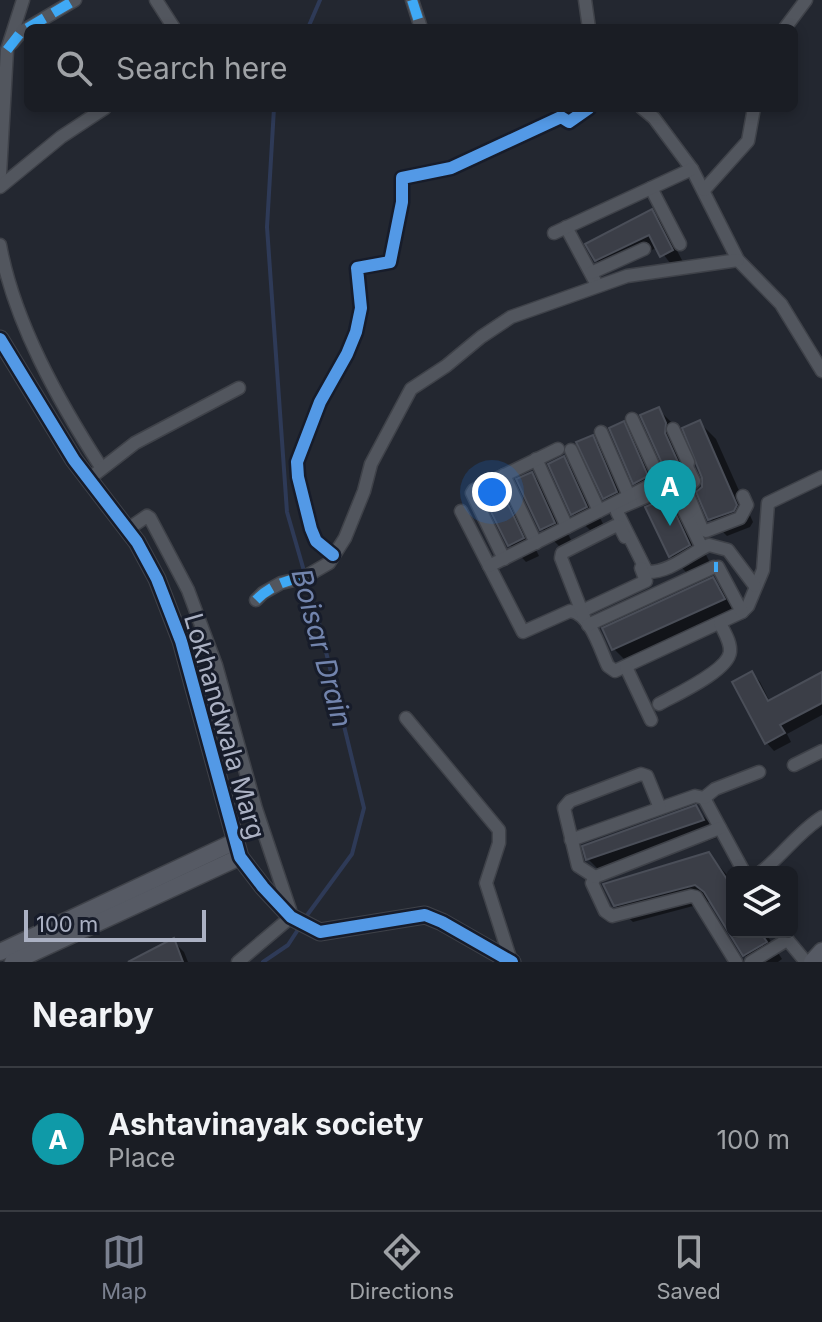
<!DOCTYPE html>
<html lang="en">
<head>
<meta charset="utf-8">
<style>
	:root { --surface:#1a1d24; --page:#23262c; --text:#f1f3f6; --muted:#9fa2a6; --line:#383b41; --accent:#7b8190 }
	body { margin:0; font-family:Inter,sans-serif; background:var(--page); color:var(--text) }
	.controls { position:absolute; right:24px; bottom:24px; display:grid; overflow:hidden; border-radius:12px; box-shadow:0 4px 12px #0003 }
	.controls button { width:72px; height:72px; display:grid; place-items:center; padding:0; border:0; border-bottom:2px solid var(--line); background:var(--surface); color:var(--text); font:40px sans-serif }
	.scale { position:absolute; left:24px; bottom:20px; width:182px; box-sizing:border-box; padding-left:8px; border:4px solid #abb1c3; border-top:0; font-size:22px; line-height:28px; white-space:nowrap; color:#abb1c3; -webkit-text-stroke:6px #171c2a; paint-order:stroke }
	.you { position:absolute; left:492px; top:492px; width:28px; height:28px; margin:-20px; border:6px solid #fff; border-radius:50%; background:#1a73e8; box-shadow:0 0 0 12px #1a73e833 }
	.badge { display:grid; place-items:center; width:52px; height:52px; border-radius:50%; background:var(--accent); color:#fff; font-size:26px; font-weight:700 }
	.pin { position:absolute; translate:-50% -66px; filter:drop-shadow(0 2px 4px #0008) }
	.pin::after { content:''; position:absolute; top:42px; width:28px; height:24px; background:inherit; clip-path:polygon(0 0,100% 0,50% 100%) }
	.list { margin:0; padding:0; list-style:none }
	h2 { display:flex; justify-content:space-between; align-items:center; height:104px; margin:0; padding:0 32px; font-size:34px }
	h2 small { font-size:26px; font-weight:400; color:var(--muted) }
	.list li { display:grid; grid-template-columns:52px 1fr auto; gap:24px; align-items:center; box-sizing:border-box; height:144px; padding:0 32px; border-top:2px solid var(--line) }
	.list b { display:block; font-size:30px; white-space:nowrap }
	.list p { margin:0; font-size:26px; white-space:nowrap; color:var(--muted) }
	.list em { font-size:26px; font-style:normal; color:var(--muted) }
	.icon { flex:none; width:44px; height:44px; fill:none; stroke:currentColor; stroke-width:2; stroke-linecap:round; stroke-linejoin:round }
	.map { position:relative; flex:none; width:822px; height:962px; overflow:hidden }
	.search { position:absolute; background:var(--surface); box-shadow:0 4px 12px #0003; left:24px; right:24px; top:24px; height:88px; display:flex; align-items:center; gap:20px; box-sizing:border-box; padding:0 28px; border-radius:12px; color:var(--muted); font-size:30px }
	.sheet { height:248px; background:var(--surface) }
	nav { display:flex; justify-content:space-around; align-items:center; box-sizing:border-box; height:112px; border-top:2px solid var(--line); background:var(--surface); font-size:22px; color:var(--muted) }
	nav a { display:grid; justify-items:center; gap:4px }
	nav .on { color:var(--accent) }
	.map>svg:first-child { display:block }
	.shadow { fill:#0007 }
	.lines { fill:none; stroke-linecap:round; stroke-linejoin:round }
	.stream { stroke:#2e3a57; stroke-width:4 }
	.building { fill:#3b3e47; stroke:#4a4e58; stroke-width:2 }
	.street-casing { stroke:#3f4249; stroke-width:15 }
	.secondary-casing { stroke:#3f4249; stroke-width:19 }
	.street { stroke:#52565e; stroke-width:12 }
	.secondary { stroke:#565a64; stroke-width:16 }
	.quiet { stroke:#3fa9f5; stroke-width:10; stroke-dasharray:20 10; stroke-linecap:butt }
	.cycleway-casing { stroke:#171c2a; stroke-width:17 }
	.cycleway { stroke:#5399e6; stroke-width:12 }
	.labels { text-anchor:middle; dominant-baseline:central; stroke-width:6; stroke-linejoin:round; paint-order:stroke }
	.street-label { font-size:26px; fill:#abb1c3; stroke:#171c2a }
	.water-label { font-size:28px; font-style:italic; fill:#7284ad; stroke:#171c2a }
</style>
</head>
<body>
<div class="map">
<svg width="822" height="962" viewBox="0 0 822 962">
	<rect width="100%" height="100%" fill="#232730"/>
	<g class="shadow">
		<path d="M651,211L662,222L683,262L673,267L658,247L608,272L596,260Z"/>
		<path d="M658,409L675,426L693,479L683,484L666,467Z"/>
		<path d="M699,422L716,439L753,522L750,527L727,536L710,519L699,492L704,488Z"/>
		<path d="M623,424L640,441L664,493L652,499L635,483Z"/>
		<path d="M592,437L609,454L633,509L622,514L605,498Z"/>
		<path d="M563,458L580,475L603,524L590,530L573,514Z"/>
		<path d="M532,474L548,491L571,540L559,546L542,529L519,480Z"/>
		<path d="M499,490L516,507L539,556L526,562L510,545L486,496Z"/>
		<path d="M667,500L691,524L713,569L694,580L670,556L648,508Z"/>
		<path d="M713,580L730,597L740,617L631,666L614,649Z"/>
		<path d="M752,673L760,682L770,702L822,674V715L787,734L791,742L774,751L766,742Z"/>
		<path d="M695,808L712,825L719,837L605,876L588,859Z"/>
		<path d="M709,854L732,881V932H765L782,959L778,962H752L745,955L712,901L633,922L615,905Z"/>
		<path d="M173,941L184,952L188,962H133Z"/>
	</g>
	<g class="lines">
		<g class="stream">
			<path d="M308,28L320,0"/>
			<path d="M274,108L267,227L287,512L319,623L364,808L352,854L305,918"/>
			<path d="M263,962L288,945L301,925"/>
		</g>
	</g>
	<g class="building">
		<path d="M652,209L673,250L660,257L649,235L595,261L585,244Z"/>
		<path d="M659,407L666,423L665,433L678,462L664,468L640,415Z"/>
		<path d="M700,420L737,505L734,511L708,520L696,492L702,487V478L682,428Z"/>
		<path d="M624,421L648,476L633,484L609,428Z"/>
		<path d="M593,435L617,492L603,499L576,442Z"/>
		<path d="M564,456L587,507L571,515L548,464Z"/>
		<path d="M532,472L555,523L540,530L516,479Z"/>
		<path d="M500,487L524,538L508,546L483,496Z"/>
		<path d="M668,497L690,545L669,557L645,507Z"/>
		<path d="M713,577L725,599L612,650L602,628Z"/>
		<path d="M752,671L768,701L822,672V703L780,725L785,733L765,744L732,682Z"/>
		<path d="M696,805L704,820L586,860L582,846Z"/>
		<path d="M709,852L732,887V932H760L767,942L743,956L704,892L695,885L614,906L603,884Z"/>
		<path d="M174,938L183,962H128Z"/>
	</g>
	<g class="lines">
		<defs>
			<g id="street">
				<path d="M156,0L174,28"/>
				<path d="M412,0L421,28"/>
				<path d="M585,0L589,28"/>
				<path d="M785,28L806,0"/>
				<path d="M12,43L21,32L75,0"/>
				<path d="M642,108L654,118L692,169L738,260L781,304L822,371"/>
				<path d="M0,174L7,50L23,0"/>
				<path d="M0,187L61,137L105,108"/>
				<path d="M651,188L680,244"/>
				<path d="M704,190L748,141L754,108"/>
				<path d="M566,227L597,285"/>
				<path d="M554,233L692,169"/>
				<path d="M0,245C14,322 59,402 101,467"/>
				<path d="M591,273L644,249"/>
				<path d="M632,419L660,480"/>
				<path d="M601,432L629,496"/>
				<path d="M571,450L599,511"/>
				<path d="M536,459L567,527"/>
				<path d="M687,467L694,481L686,490L702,529L706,531L740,518L747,505L743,496"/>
				<path d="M504,475L536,543"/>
				<path d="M90,478L135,443L239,388"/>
				<path d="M461,511L523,632L570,611C590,613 600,649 608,666L615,671L742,612L748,606L763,570L768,503L822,477"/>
				<path d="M128,529L147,516L150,518L188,590L216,665L256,809L290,910L291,917L238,962"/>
				<path d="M702,548L673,488L669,487L619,508L617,512L647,572C670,573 690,553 709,545L728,550L755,586"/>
				<path d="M333,555L316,541L311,529L298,477L297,462L320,402L347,354L356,332L361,308L357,268L390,262L402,202V178L451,168L561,117L569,122L589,108"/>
				<path d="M504,559L472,493L474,490L558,449"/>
				<path d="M489,566L687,467L688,462L673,429"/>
				<path d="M718,567L742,612"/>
				<path d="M256,600L263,593L281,583L303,578L329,563L345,538L364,491L371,464L411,389L446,366L481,337L511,317L627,276L738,260"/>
				<path d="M582,611L646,581L641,568"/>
				<path d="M584,617L561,558L562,553L615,526L620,527L625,537"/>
				<path d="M588,625L714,567"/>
				<path d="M626,667L651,720"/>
				<path d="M659,704C675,695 728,671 730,652C731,642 724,632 720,623"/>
				<path d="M406,718L499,830V843L486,883L511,961"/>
				<path d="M794,765L822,751"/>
				<path d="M704,798L744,872"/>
				<path d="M720,828L595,877L592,883L605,911L612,916L691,896L696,897L736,962"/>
				<path d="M571,840L695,796L704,798L715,789L759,772"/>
				<path d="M761,872C783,855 798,832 822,817"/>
				<path d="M595,877L578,866L564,808L570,801L641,774L647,776L660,808"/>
				<path d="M781,932L806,962"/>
				<path d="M751,962L787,940"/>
			</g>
			<g id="secondary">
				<path d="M0,339L74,460L137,542L157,579L181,641L240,857L263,887L291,917L320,932L425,915L442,922L512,962"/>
				<path d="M0,952L236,841"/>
				<path d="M13,962L240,857"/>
				<path d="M812,962L822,951"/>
			</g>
		</defs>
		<use href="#street" class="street-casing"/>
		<use href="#secondary" class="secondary-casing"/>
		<use href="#street" class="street"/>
		<use href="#secondary" class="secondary"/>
		<g class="quiet">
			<path d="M412,0L421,28"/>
			<path d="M7,50L21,32L75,0"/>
			<path d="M714,567H718"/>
			<path d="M256,600C268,588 286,579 303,578"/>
		</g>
		<defs>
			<g id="cycleway">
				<path d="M0,339L74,460L137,542L157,579L181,641L240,857L263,887L291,917L320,932L425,915L442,922L512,962"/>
				<path d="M333,555L316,541L311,529L298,477L297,462L320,402L347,354L356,332L361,308L357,268L390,262L402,202V178L451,168L561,117L569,122L589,108"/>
			</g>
		</defs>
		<use href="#cycleway" class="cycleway-casing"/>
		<use href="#cycleway" class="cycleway"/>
	</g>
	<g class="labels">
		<g class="street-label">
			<text transform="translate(225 726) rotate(74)">Lokhandwala Marg</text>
		</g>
		<g class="water-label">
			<text transform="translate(322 648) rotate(75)">Boisar Drain</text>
		</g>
	</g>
</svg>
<div class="controls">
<button><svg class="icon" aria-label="layers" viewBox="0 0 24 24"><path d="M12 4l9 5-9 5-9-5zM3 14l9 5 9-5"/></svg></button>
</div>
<div class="scale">100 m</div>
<div class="you"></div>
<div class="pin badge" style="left:670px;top:526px;background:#0f9aa8">A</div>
<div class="search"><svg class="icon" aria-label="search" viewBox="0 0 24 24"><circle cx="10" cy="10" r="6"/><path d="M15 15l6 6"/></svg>Search here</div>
</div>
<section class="sheet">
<h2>Nearby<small></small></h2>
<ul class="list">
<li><span class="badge" style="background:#0f9aa8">A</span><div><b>Ashtavinayak society</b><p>Place</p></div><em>100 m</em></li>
</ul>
</section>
<nav>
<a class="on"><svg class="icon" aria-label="map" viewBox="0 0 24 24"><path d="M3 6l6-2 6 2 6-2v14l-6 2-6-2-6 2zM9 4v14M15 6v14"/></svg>Map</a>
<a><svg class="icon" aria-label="directions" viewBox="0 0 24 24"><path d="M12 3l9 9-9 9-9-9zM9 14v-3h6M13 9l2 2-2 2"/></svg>Directions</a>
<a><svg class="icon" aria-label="saved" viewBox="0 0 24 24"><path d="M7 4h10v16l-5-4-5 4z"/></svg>Saved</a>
</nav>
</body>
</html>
